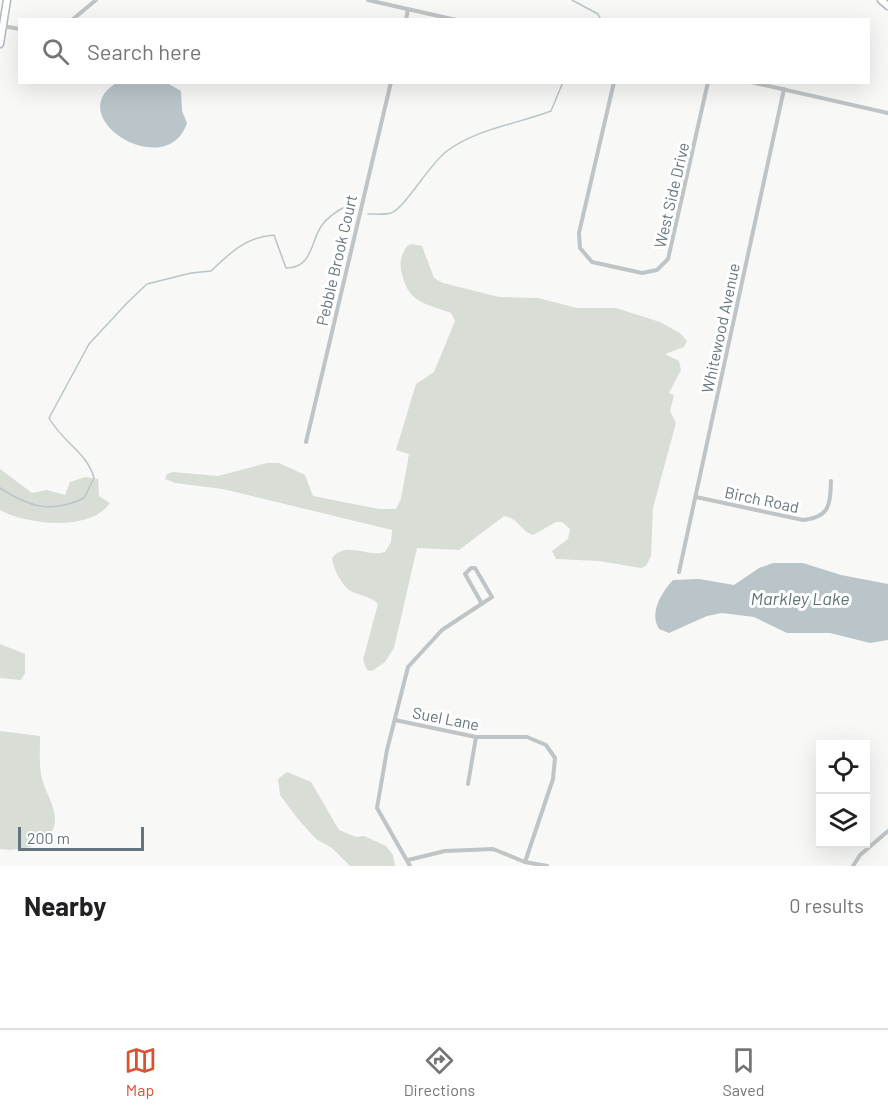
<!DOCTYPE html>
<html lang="en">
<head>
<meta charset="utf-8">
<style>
	:root { --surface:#fff; --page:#f2f2f2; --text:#202124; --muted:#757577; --line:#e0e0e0; --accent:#db5233 }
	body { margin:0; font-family:Barlow,sans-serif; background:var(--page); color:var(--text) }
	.controls { position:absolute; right:18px; bottom:18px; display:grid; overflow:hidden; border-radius:0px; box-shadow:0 6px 24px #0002 }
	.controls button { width:54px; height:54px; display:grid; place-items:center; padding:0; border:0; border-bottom:2px solid var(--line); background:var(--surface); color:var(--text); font:30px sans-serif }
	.scale { position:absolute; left:18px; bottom:15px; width:126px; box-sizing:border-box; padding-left:6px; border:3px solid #65757f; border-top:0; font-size:16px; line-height:21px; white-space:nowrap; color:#65757f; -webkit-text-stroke:4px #fff; paint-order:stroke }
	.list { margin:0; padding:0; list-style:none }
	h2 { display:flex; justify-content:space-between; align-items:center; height:78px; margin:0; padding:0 24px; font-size:26px }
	h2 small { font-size:20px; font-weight:400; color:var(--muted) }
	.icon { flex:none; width:33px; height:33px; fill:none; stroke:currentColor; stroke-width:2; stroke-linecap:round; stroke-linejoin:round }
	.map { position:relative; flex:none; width:888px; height:866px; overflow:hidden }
	.search { position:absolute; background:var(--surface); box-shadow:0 6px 24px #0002; left:18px; right:18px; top:18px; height:66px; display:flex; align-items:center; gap:15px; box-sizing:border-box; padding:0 21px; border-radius:0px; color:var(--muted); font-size:22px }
	.sheet { height:162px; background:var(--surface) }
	nav { display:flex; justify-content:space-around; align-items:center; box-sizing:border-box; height:84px; border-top:2px solid var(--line); background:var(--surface); font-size:16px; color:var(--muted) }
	nav a { display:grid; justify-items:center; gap:3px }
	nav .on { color:var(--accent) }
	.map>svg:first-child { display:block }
	.green { fill:#d8ddd5 }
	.water { fill:#b9c5c9 }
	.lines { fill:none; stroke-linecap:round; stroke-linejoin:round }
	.stream { stroke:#b9c5c9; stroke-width:1.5 }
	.secondary-casing { stroke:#b2b8bc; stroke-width:9 }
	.minor { stroke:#bfc4c7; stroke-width:4 }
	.secondary { stroke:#fff; stroke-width:6 }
	.labels { text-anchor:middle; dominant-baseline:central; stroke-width:6; stroke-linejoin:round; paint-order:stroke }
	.street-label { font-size:16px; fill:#65757f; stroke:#fff }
	.water-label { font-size:18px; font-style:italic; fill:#5f7479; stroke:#fff }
</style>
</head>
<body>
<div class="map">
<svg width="888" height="866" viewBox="0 0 888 866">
	<rect width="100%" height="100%" fill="#f8f8f6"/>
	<g class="green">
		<path d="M411,244L422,246L434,278L443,283L499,297L538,298L577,308H616L660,322L680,333L687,341L684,347L665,354L679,361L681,370L669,393L674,395L670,411L676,423L653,508L651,556L646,566L641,568L599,561L556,559L552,551L568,539L570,529L562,522H556L533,535C520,531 520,519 504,516L459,550L417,548L394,648L385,662L372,671L367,670L363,660L378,604C371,596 360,596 351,591C342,586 333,568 332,558C346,540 368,558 385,552L391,542L392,530L223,489L175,483L165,479L167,474L173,472L218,476L267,463H279L305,475L313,496L379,509H396L401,499L409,454L396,450L416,384L434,372L455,321L451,313C426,303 409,304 402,274C399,263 401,257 406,247Z"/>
		<path d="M0,469L32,493L47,490L65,495L70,482L85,477L98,479L99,496L110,503C90,532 27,525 0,510Z"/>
		<path d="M0,644L25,654V673L21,680L0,678Z"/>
		<path d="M0,731L40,736C40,748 39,762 41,774C43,789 55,804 55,819C55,846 20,852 0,849Z"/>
		<path d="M287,772L311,782L339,830L356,837L364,836L386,846L393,855L395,866H350L332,848L316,839L298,819L280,795L278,779Z"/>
	</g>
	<g class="water">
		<path d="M118,82L167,83L181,91L182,111L187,123C167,184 58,116 118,82Z"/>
		<path d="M773,563H803L841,575L888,584V640L870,643L830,633H787L754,617L722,613L707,616L669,633L659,629C649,613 661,593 673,580L699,579L734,585L759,568Z"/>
	</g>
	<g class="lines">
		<g class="stream">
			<path d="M572,0L598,14L601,20"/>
			<path d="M368,214C375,214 385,215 391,213C406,207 429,164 447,151C476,129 517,124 551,111L563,82"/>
			<path d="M0,488C29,507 51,514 84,498L94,478C87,452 63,443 49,418L89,344L127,303L147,284L191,273L211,271C231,252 246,237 274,235L286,268C313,268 310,242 322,225C329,216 338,210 349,205"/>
		</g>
		<defs>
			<g id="secondary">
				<path d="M881,0L888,6"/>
				<path d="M0,44L7,0"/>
			</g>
		</defs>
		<use href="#secondary" class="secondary-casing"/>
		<g class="minor">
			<path d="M368,0L456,20"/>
			<path d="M72,20L96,0"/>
			<path d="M406,20L408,9"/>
			<path d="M2,26L20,29"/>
			<path d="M614,82L579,233L580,248L592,262L642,273L657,270L668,259L708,82"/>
			<path d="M751,82L888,113"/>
			<path d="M306,442L391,82"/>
			<path d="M696,497L803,520C830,517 830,505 831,481"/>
			<path d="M679,572L784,89"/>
			<path d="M395,720L476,737H527L546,745L555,758L553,779L525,862"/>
			<path d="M468,784L476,737"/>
			<path d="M408,860L445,851L493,849L525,862L547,866"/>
			<path d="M410,866L377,808L387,750L408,667L442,630L492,597L475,568H471L465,574L482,604"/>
			<path d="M853,866L860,855L888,831"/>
		</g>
		<use href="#secondary" class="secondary"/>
	</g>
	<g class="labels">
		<g class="street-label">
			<text transform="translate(671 195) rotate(-77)">West Side Drive</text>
			<text transform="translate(336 260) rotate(-77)">Pebble Brook Court</text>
			<text transform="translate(720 328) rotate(-78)">Whitewood Avenue</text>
			<text transform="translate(762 499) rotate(12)">Birch Road</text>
			<text transform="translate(446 718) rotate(11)">Suel Lane</text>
		</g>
		<g class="water-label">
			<text x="800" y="598">Markley Lake</text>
		</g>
	</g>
</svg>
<div class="controls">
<button><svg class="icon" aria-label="locate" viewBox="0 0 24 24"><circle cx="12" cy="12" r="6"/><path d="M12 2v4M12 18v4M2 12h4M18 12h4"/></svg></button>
<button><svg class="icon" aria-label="layers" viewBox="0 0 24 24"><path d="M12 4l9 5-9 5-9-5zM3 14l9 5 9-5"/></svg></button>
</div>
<div class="scale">200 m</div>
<div class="search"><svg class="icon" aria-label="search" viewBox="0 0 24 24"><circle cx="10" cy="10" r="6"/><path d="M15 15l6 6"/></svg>Search here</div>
</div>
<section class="sheet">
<h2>Nearby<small>0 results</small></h2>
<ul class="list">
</ul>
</section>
<nav>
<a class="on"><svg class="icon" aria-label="map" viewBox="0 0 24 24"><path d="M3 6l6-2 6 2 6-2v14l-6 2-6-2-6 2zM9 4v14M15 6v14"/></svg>Map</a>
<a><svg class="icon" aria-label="directions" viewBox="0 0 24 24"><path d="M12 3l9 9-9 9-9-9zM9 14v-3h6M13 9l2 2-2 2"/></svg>Directions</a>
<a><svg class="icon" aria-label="saved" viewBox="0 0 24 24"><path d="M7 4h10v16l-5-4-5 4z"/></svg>Saved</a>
</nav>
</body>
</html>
